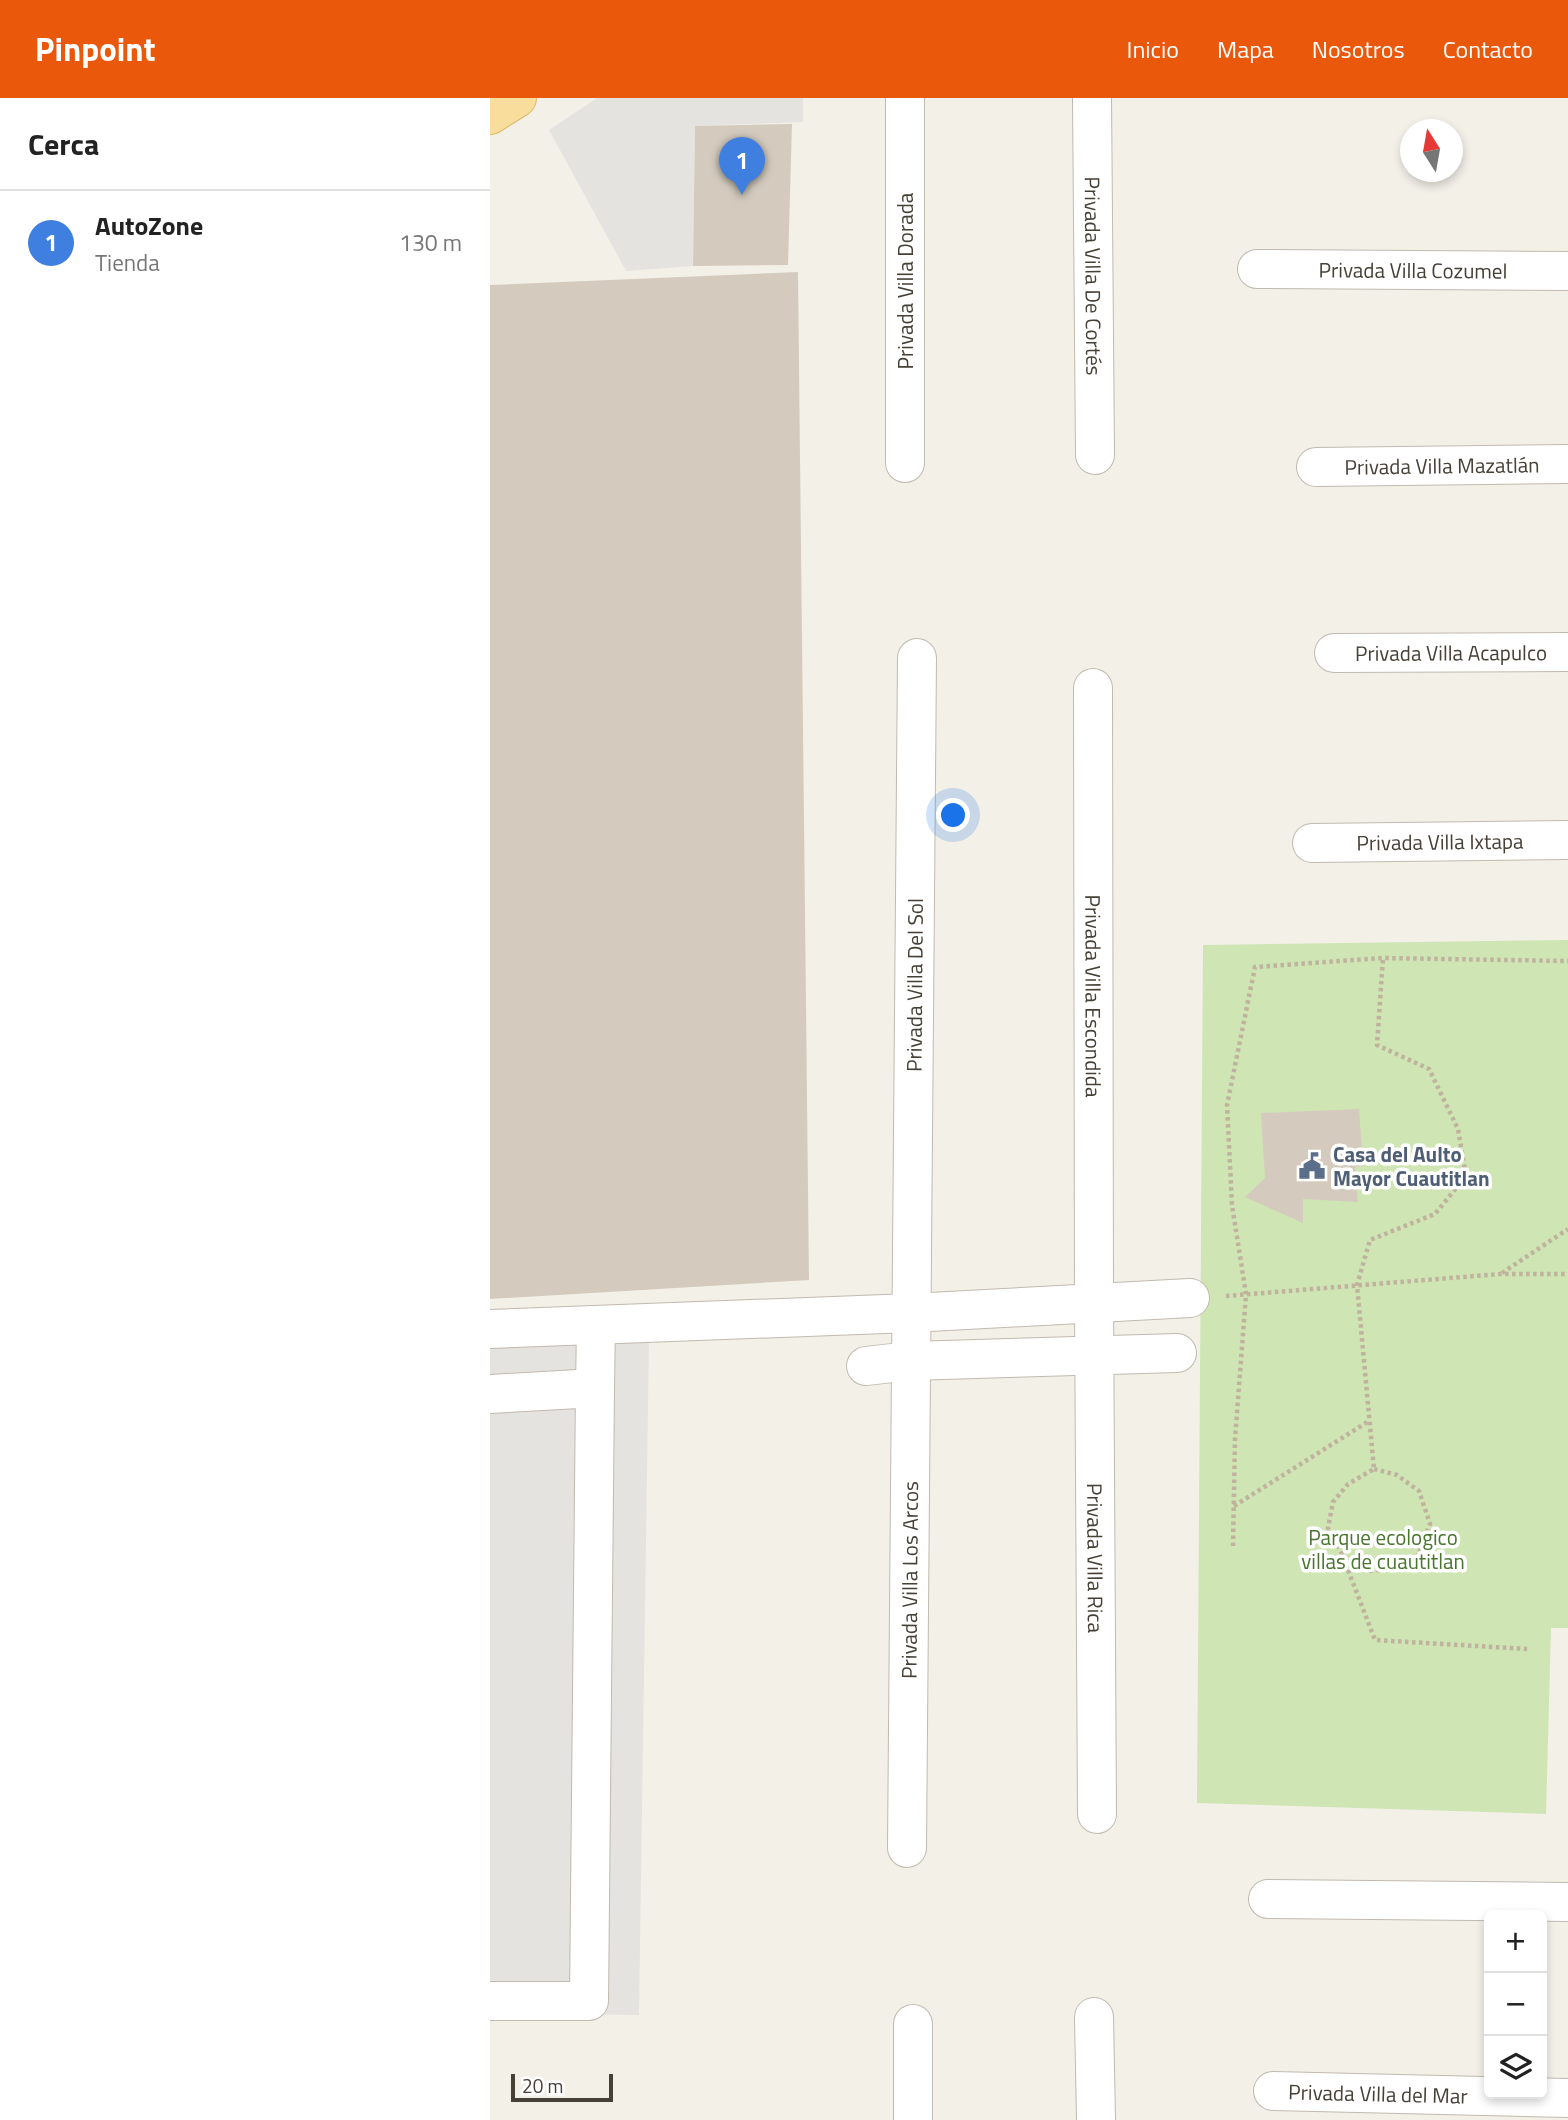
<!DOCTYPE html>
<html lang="es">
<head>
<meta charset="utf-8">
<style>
	:root { --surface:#fff; --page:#f6f6f6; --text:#222; --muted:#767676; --line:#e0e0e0; --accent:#ea580c }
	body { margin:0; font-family:"Titillium Web",sans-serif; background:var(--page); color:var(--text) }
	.controls { position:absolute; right:21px; bottom:21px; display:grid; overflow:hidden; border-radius:10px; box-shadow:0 4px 10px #0003 }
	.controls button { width:63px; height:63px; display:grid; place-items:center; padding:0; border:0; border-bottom:2px solid var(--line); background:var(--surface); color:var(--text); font:35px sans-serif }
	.compass { position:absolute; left:910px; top:21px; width:63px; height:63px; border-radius:50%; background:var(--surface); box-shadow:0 4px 10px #0003; rotate:349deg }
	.scale { position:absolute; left:21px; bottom:18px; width:102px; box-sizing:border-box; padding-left:7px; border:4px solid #464037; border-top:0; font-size:19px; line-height:24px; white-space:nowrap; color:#464037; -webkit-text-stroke:5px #fff; paint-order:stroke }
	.you { position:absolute; left:464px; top:718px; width:24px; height:24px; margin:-18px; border:5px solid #fff; border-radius:50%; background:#1a73e8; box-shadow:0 0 0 10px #1a73e833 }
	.badge { display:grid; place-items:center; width:46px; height:46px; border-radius:50%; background:var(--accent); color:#fff; font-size:23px; font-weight:700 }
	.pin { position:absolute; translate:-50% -58px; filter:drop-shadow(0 2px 4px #0008) }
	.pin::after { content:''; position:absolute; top:37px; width:24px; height:21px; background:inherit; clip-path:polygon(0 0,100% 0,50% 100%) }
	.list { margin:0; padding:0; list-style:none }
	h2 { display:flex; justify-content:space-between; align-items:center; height:91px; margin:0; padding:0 28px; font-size:30px }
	h2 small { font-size:23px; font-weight:400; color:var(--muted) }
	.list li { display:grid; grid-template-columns:46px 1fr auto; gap:21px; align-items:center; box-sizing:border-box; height:105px; padding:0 28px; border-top:2px solid var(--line) }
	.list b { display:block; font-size:26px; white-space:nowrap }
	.list p { margin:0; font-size:23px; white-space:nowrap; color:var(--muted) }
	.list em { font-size:23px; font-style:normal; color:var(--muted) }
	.icon { flex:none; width:38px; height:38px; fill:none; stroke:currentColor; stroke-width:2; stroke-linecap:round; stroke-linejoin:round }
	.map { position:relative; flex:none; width:1078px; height:2022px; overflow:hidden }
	header { display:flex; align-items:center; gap:42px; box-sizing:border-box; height:98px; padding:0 35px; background:var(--accent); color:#fff }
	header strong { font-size:33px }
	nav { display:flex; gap:38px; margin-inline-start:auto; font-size:24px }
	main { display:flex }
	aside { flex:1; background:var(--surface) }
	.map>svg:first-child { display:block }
	.green { fill:#cfe5b4 }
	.parking { fill:#e5e3e0 }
	.building { fill:#d4cbbe }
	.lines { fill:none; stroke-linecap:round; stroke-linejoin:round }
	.minor-casing { stroke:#c1baae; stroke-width:40 }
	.major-casing { stroke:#dcba6d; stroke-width:40 }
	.path { stroke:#bfb39d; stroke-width:4.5; stroke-dasharray:3.5 3.5; stroke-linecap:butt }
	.minor { stroke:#fff; stroke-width:38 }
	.major { stroke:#f8dd9c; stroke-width:38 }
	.labels { text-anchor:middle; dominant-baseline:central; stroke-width:7; stroke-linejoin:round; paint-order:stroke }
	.street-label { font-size:21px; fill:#464037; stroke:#fff }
	.service-label { font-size:21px; font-weight:bold; fill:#4e5e75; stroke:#fff; text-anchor:start }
	.park-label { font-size:21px; fill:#49752e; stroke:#fff }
</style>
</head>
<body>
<header>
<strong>Pinpoint</strong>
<nav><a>Inicio</a><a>Mapa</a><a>Nosotros</a><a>Contacto</a></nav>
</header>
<main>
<aside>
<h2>Cerca<small></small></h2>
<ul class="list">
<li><span class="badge" style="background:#3f7fe0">1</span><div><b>AutoZone</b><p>Tienda</p></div><em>130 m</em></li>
</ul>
</aside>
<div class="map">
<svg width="1078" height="2022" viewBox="0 0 1078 2022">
	<rect width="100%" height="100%" fill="#f3f0e8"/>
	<path class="green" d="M1078,842V1530H1061L1056,1716L707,1705L713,847Z"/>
	<g class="parking">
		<path d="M107,0H313V24L205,28L203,168L136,173L59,32Z"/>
		<path d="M159,1243L149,1917L0,1916V1250Z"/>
	</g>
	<g class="building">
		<path d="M302,26L298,167L203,168L205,28Z"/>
		<path d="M308,174L319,1182L0,1201V187Z"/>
		<path d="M869,1011L873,1068L865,1069L868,1104L813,1101V1125L755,1099L775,1080L771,1015Z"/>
	</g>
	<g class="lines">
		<defs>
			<g id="minor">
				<path id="s1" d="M602,0L605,357"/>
				<path id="s2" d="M767,171L1078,173"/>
				<path d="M415,365V0"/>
				<path id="s3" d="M826,369L1078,366"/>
				<path id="s4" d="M844,555L1078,554"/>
				<path id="s5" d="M603,590L604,1205L607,1716"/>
				<path id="s6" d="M822,745L1078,742"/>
				<path d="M0,1231L421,1215L700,1200"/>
				<path d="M376,1268L420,1263L687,1255"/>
				<path d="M105,1290L106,1227"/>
				<path d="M0,1296L105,1290L99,1903H0"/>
				<path id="s7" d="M417,1750L427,560"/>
				<path d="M778,1801L1078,1804"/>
				<path d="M604,1919L606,2022"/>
				<path d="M423,1926V2022"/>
				<path id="s8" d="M783,1993L1078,2000"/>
			</g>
			<path id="major" d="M0,17L27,0"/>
		</defs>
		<use href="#minor" class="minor-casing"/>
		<use href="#major" class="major-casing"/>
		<g class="path">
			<path d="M1012,1175L1078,1131"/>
			<path d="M736,1198L1010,1176H1078"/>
			<path d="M884,1371L907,1377L929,1393L940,1426L928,1457L905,1470L881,1473L853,1458L838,1430L843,1404L858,1386L884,1371L867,1187L880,1142L945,1116L976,1078L968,1031L939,971L887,947L893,860"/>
			<path d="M744,1408L879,1323"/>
			<path d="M743,1448L745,1341L756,1196L742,1107L737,1007L765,869L893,860L1078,863"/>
			<path d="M853,1459L885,1542L1037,1551"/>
		</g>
		<use href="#minor" class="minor"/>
		<use href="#major" class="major"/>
	</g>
	<defs>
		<symbol id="civic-bare" viewBox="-9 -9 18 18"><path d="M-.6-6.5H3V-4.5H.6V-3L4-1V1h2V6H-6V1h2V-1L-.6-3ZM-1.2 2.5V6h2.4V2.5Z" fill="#5c6f8a" stroke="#fff" stroke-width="2.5" paint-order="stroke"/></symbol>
	</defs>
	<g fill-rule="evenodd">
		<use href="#civic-bare" x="803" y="1049" width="38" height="38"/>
	</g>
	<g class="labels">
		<g class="street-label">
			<text stroke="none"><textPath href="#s2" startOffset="156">Privada Villa Cozumel</textPath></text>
			<text stroke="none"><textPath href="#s1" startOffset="178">Privada Villa De Cortés</textPath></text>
			<text transform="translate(415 183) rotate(-90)">Privada Villa Dorada</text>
			<text stroke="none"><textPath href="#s3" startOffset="126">Privada Villa Mazatlán</textPath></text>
			<text stroke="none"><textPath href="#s4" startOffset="117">Privada Villa Acapulco</textPath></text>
			<text stroke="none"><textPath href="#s6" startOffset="128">Privada Villa Ixtapa</textPath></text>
			<text stroke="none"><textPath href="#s7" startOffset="863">Privada Villa Del Sol</textPath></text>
			<text stroke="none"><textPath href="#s5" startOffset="308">Privada Villa Escondida</textPath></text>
			<text stroke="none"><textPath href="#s5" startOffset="870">Privada Villa Rica</textPath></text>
			<text stroke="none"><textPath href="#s7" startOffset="268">Privada Villa Los Arcos</textPath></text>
			<text stroke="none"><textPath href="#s8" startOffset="105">Privada Villa del Mar</textPath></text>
		</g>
		<g class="service-label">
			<text x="843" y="1056">Casa del Aulto<tspan x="843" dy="24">Mayor Cuautitlan</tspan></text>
		</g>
		<g class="park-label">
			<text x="893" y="1439">Parque ecologico<tspan x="893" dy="24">villas de cuautitlan</tspan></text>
		</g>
	</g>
</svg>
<div class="controls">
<button>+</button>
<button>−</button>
<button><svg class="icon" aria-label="layers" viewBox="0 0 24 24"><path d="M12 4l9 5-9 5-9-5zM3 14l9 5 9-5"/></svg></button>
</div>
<svg class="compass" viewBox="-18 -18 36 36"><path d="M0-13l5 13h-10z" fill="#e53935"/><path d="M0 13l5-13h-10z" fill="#767676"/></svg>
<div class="scale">20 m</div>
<div class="you"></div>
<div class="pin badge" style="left:252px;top:97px;background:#3f7fe0">1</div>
</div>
</main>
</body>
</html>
